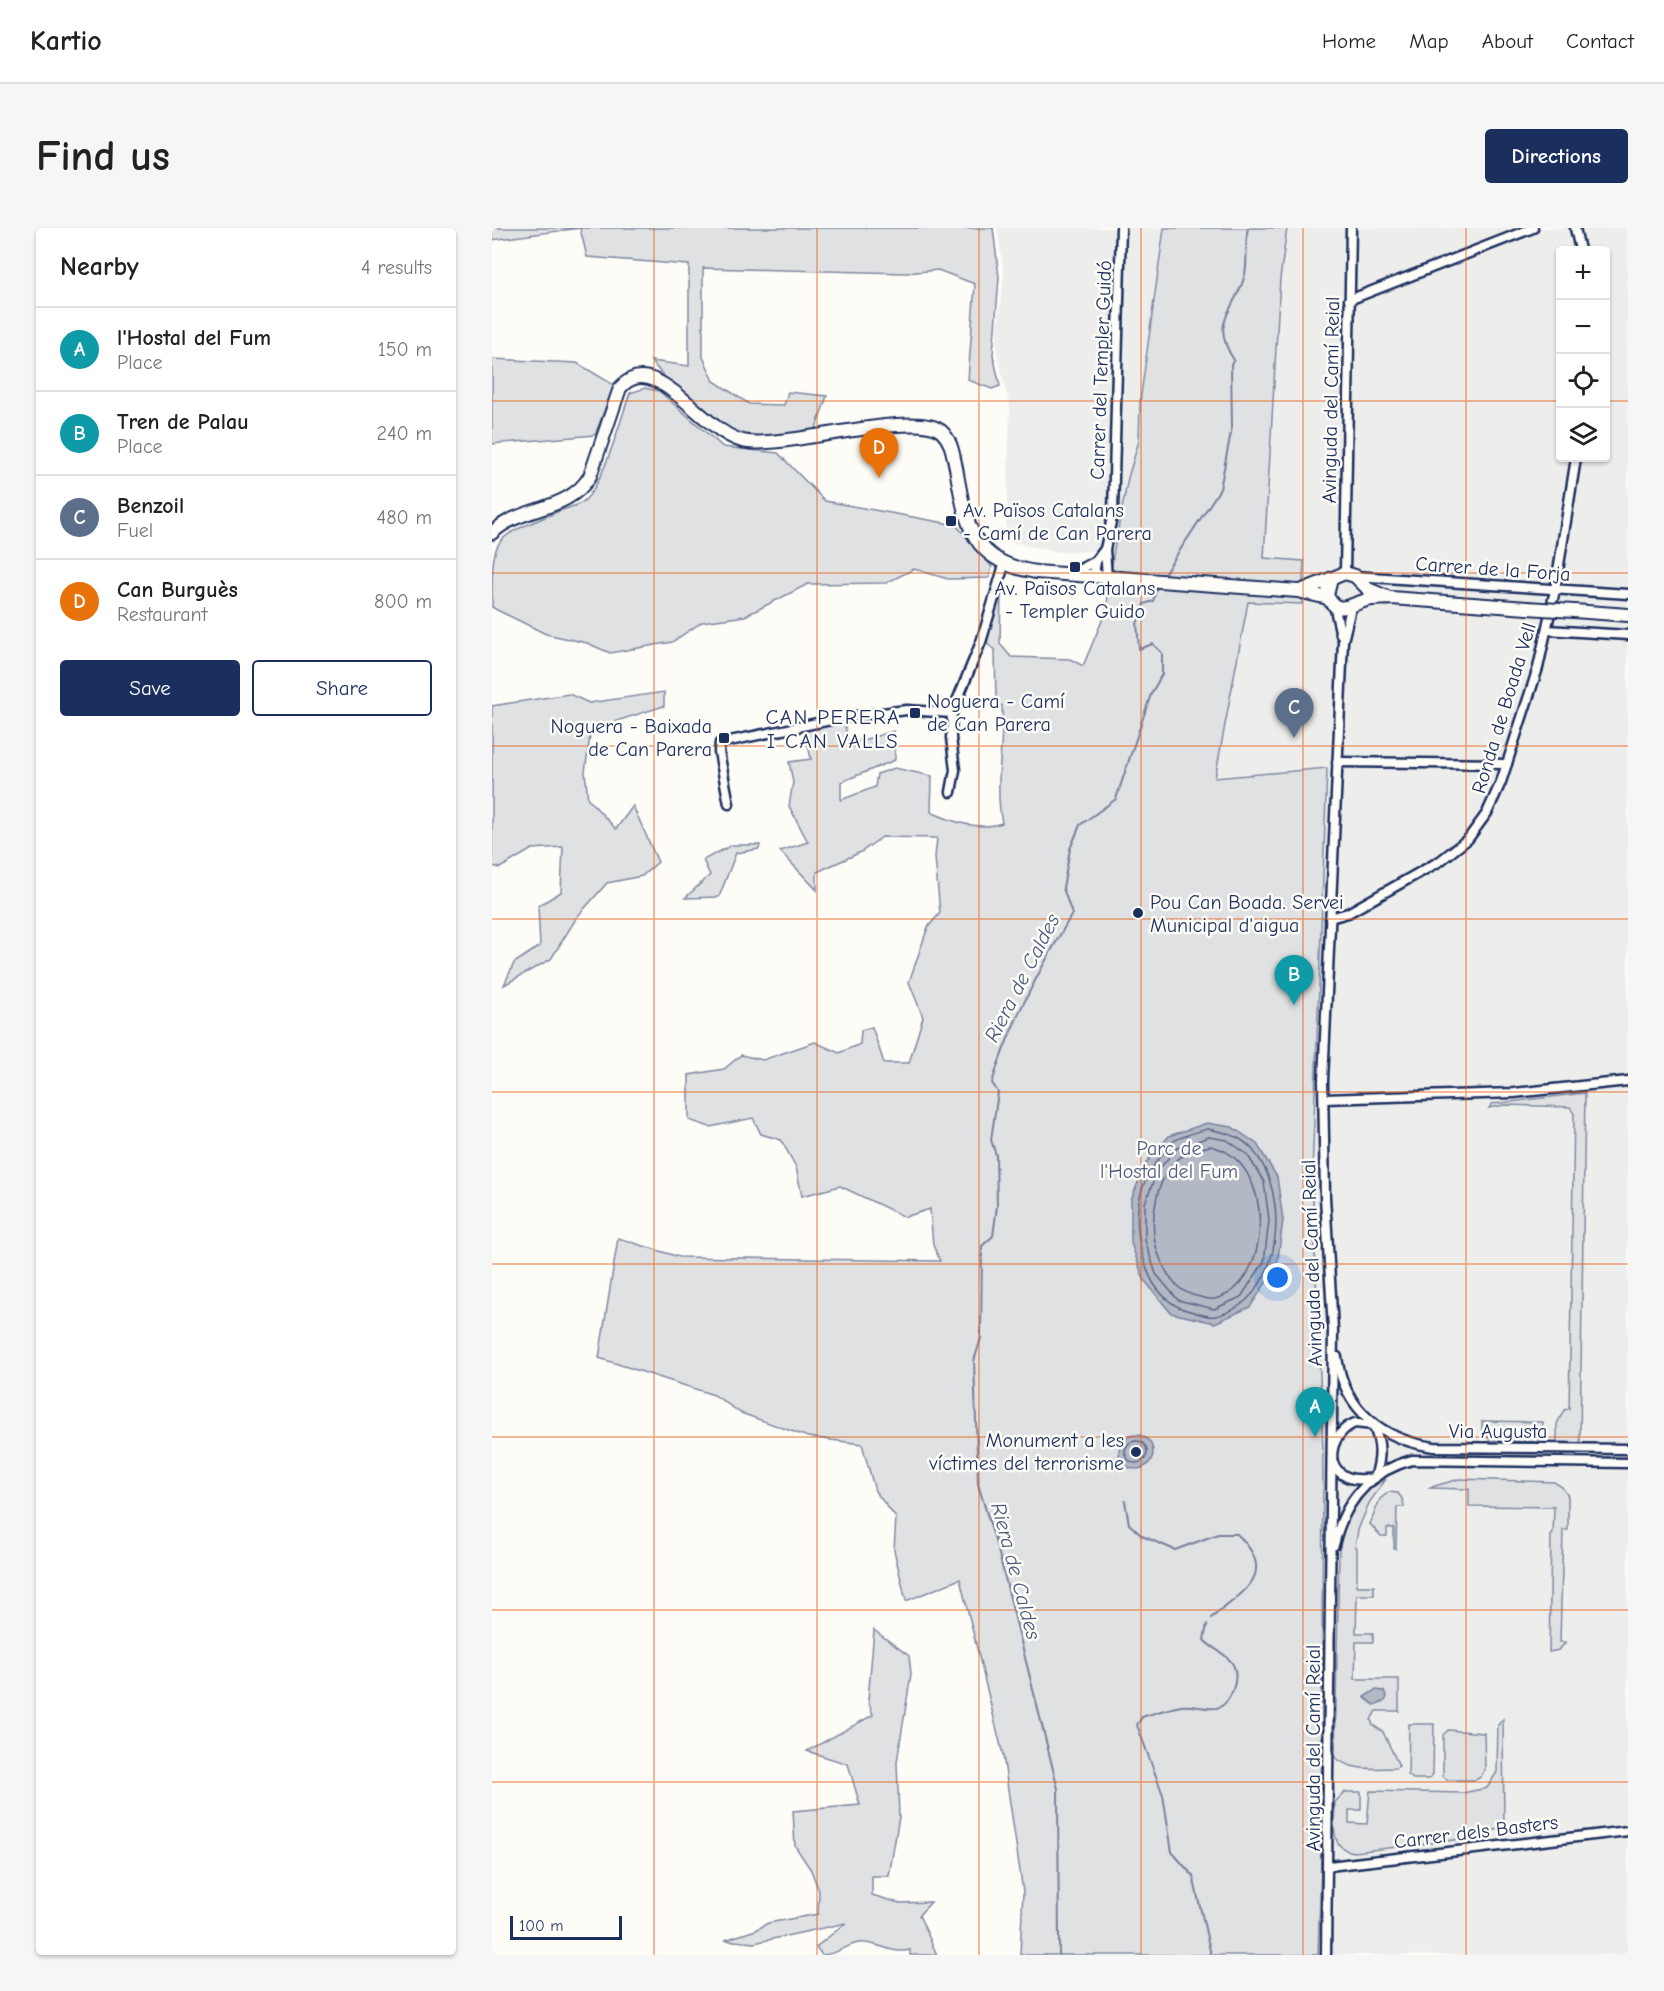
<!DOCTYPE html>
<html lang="en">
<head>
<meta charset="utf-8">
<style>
	:root { --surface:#fff; --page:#f6f6f6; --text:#222; --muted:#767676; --line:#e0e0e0; --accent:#1b2f5e }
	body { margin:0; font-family:"Comic Neue",sans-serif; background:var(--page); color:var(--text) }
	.controls { position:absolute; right:18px; top:18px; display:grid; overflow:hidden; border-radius:6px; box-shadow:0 2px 4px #0004 }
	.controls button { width:54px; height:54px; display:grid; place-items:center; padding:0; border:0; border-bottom:2px solid var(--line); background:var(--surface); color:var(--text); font:30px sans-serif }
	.scale { position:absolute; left:18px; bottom:15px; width:112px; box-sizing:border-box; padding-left:6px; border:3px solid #1b2f5e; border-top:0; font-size:16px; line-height:21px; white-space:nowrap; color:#1b2f5e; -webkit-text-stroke:4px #fdfcf7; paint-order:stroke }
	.you { position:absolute; left:786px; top:1050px; width:21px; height:21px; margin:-15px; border:4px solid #fff; border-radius:50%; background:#1a73e8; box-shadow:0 0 0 9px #1a73e833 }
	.badge { display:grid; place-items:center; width:39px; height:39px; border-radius:50%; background:var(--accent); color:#fff; font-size:20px; font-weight:700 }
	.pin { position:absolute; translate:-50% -50px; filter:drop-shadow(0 2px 3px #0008) }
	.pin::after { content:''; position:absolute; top:32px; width:21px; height:18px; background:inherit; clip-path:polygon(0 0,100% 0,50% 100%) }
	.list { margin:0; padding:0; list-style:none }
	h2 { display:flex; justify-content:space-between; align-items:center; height:78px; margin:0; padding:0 24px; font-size:26px }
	h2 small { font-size:20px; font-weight:400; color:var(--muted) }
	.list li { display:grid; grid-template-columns:39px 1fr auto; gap:18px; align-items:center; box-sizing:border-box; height:84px; padding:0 24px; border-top:2px solid var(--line) }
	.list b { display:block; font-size:22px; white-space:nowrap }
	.list p { margin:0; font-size:20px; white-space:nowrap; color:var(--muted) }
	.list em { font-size:20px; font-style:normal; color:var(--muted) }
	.actions { display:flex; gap:12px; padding:18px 24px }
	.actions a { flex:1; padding:14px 0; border:2px solid var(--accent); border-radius:6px; text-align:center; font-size:21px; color:var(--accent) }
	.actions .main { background:var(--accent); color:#fff }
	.icon { flex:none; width:33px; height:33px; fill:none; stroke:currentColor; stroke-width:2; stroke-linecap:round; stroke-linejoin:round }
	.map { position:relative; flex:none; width:1136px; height:1727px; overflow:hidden; border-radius:6px }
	header { display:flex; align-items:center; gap:36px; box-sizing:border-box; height:84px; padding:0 30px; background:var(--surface); border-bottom:2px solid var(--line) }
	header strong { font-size:28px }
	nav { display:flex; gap:33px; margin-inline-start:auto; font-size:21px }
	.intro { display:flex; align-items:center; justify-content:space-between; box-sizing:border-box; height:144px; padding:0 36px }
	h1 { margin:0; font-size:42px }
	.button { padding:15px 27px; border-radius:6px; background:var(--accent); color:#fff; font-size:21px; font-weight:700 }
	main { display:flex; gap:36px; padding:0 36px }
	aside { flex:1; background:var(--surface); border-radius:6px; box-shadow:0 2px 4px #0004 }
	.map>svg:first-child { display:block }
	.built { fill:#edeeec; fill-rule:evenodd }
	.green { fill:#e0e1e3; stroke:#7e88a0; stroke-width:1.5 }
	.water { fill:#b3b8c5; stroke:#76819c; stroke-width:1.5 }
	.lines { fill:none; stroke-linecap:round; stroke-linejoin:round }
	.shore { stroke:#586687; stroke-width:1.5 }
	.stream { stroke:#76819c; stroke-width:2 }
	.street-casing { stroke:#1b2f5e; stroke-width:13 }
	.secondary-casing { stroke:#1b2f5e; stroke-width:16 }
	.street { stroke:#fdfcf7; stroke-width:8 }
	.secondary { stroke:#fdfcf7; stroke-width:12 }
	.secondary-bridge-casing { stroke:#1b2f5e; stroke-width:16; stroke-linecap:butt }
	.secondary-bridge { stroke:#fdfcf7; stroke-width:12 }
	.grid { fill:none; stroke:#e8590c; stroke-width:1.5; stroke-opacity:0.55 }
	.poi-dot { fill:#1b2f5e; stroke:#fdfcf7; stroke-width:2 }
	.labels { text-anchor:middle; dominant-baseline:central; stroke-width:5; stroke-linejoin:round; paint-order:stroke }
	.street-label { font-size:20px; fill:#1b2f5e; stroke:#fdfcf7 }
	.poi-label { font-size:20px; fill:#1b2f5e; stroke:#fdfcf7; text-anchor:start }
	.park-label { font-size:20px; fill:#4c5c7f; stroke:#fdfcf7 }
	.neighbourhood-label { font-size:21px; letter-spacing:1.5px; fill:#1b2f5e; stroke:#fdfcf7 }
	.water-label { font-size:21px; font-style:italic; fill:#49587d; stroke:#fdfcf7 }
</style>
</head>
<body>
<header>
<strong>Kartio</strong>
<nav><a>Home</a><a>Map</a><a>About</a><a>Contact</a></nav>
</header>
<div class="intro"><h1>Find us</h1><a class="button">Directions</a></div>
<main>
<aside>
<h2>Nearby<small>4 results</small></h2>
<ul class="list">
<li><span class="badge" style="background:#0f9aa8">A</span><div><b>l'Hostal del Fum</b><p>Place</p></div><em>150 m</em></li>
<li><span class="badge" style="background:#0f9aa8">B</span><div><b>Tren de Palau</b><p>Place</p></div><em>240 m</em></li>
<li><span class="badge" style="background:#5c6f8a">C</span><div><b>Benzoil</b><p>Fuel</p></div><em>480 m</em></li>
<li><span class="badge" style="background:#e8710a">D</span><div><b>Can Burguès</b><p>Restaurant</p></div><em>800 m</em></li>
</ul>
<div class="actions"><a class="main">Save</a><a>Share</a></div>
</aside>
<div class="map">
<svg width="1136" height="1727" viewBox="0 0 1136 1727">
	<rect width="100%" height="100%" fill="#fdfcf7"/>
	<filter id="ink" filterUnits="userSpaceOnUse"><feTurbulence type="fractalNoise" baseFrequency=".0167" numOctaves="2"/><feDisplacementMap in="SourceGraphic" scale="12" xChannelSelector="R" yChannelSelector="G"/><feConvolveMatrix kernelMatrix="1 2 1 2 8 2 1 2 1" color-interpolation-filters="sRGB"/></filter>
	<g filter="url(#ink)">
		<g class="built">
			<path d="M505,0H671L648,174L647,213L636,250L622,321L573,325L519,314L514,311L518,178L505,126V101L512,46Z"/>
			<path d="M795,0H1136V1727H826L829,1638L831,1223L820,947L835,540L723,551L756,374L810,376L772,330L788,51ZM1068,22H1114V230H1068Z"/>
		</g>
		<g class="green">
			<path d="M0,0H501L507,49L501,127L508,158L500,161L476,152L483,56L446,42L414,45L211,40V129L222,153L257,176L292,177L296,164L335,168L323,203C303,206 278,212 258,210C230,207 176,155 159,133L197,138V37L95,29L88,0L0,12Z"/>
			<path d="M672,0H795L788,51L772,330L812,333L810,376L756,374L723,550L835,540L820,947L831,1223L829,1638L826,1727H528L531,1664L511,1527L468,1351L414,1373L402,1322L404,1290L383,1263L370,1216L316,1209L249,1185L222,1167L107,1130L126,1010L187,1029L448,1033L441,1017L438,981L413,989L348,958L310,968L304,939L289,912L269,906L261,890L218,899L197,892V847L232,841L249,827L271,832L323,814L347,825L368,816L369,802L380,799L392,835H417L431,789L417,754L436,699L448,685L443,629L445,610L390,609L369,624L325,644V662L288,623L316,614L297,578L301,554L297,534L319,531L313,502L352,494L357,516L402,503L403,532L349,554V572L383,559L385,546L403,540L440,548L439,584C461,594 487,603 510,595C502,556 512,517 510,478L504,474L503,422L495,416L503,374L509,362L508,416L519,429L578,431L591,438L614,383L622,321L636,250L647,213L648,174Z"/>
			<path d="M0,131L85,135L122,157L103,207L0,216Z"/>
			<path d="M153,160L167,163L231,219L286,225L333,273L464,297L500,339L497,350L456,351L422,341L394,355L316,356L253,388L210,394L180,414L118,425L95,415L54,406L5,382L0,379C0,304 0,312 65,284C74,280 88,278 94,271C113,251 128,193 138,165Z"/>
			<path d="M172,464V478L99,501L93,544L96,571L124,601L141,578L166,634L150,648L115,655L85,689L59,731L12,757L22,735L48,718L46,678L69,664L71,619L40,621L8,640L0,638V478L77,466L97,475Z"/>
			<path d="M240,617H268L267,621L244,625L227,669L193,670L218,647L211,632Z"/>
			<path d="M1093,865L1088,1215L1065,1214V1196L1072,1182L1077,1181L1082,886L1078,879L1013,877L997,880L1000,876Z"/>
			<path d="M990,1193L1051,1194L1050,1210L1046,1214L998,1212L990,1202Z"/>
			<path d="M894,1251L877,1275L866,1302L863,1319L865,1320V1358H882V1367H865L864,1405H881V1414H864L863,1451H907V1483H884L879,1492L881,1497L891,1504L907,1538L904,1540C883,1540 859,1544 843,1529L847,1323C852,1291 865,1265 894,1251Z"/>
			<path d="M967,1251L1062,1254L1070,1259L1076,1268V1302H1071L1068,1414H1074L1067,1422L1057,1424L1059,1308L1061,1305L1062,1279L977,1278V1261L936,1260Z"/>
			<path d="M897,1264L906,1265L911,1272L912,1279H905L904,1321H902V1300H895V1308H889L878,1296L888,1271Z"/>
			<path d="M382,1402L417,1428L419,1446L405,1534L407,1589L397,1648H380V1667L407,1675L439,1674L427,1687L445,1727H418V1722C399,1727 383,1712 366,1715C353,1718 344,1727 330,1727L324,1719L354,1695L262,1715L233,1712L264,1702L276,1695L326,1686L327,1663L319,1642L303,1618L301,1583L368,1577L356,1536L315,1523L381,1487L376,1472Z"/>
			<path d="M1011,1491L1012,1601L987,1603V1609L863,1624C836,1622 843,1594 843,1574L853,1564H869V1582H857V1595L875,1596L878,1563L971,1565L995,1560L1005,1544L1006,1497Z"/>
			<path d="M917,1496H942L941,1546L937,1551H921L916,1547Z"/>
			<path d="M956,1502L992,1505L993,1541L989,1549L983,1552H955L951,1548V1507Z"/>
		</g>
		<g class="water">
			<path d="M715,895L740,899L765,916L785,949L791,992L785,1038L758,1079L723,1095L679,1085L652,1052L639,1015V972L654,935L677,908Z"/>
			<circle cx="644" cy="1224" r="17"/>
			<path d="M883,1462L892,1463L895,1469L893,1473L882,1477L872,1469Z"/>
		</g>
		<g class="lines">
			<g class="shore">
				<path d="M716,901C732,904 749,908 760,921C800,966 791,1073 724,1088C717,1090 705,1085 698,1083C678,1079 661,1060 655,1041C640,1000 640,961 670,927C673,922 677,916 682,913C691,907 705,904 716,901Z"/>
				<path d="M717,909L735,912L755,926L772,954L777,992L772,1034L749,1069L722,1081L686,1072L664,1046L653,1012V975L666,942L685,920Z"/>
				<path d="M718,918C785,931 782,1059 722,1071C717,1072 710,1069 704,1068C682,1063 672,1042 665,1022C656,994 664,943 692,927C700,923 710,920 718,918Z"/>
				<circle cx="644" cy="1224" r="11"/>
			</g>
			<g class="stream">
				<path d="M671,348L728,261L740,199L739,136L742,132C717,94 742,83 752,50C757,34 752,17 756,0"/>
				<path d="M633,1273L637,1296L650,1308L683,1322L726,1306H745C787,1346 752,1363 719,1390"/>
				<path d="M715,1396L712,1412C720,1421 733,1424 740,1435C745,1443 744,1453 741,1462C729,1492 713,1476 690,1478C682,1479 659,1486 650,1489L645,1497L671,1567L680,1624L701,1648L719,1727"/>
				<path d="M567,1727L566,1561L507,1326L486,1256L482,1133L489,1110L490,1018L501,1008L505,978L504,927L499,912L506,864L500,855C518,795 549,740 580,686L571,660L578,621L588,597L624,571L659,466L670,446V425L661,416L647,421L645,396L652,376L661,373L665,358"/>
			</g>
			<defs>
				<g id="street">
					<path d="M1083,0L1088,22"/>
					<path d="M857,72L1041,0"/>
					<path d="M853,345L859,0"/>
					<path d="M578,346L604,333"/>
					<path d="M602,348L604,333L613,321"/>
					<path d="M863,348L1136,366"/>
					<path d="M615,350L613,321L621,285L629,0"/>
					<path d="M842,377L849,407"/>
					<path d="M1055,402L1136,407"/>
					<path d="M845,534L1015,536"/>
					<path d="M459,564L463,542L459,510L460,485L489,414L512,337"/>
					<path d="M237,576L227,524L228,515L349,490L415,482L460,485"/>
					<path d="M838,690L856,685L948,633L976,611L995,585L1009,554L1046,440L1063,362L1084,230"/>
					<path d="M832,871L1022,865L1136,853"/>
					<path d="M845,1129C852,1182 891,1212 942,1219L1136,1221"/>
					<path d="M863,1195L881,1197C890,1216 889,1230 883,1250C874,1251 864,1253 855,1249C829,1237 841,1203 863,1195Z"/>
					<path d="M842,1317C852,1274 876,1244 920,1232L1136,1235"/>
					<path d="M837,1638L1136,1603"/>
					<path d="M834,1727L841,1101L833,969L831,853L851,413L859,380"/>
				</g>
				<g id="secondary">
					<path d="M0,305C29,277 76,285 98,248L128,160C165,118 212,210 256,214C297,219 424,182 449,203C460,213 461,227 464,240C474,297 479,334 544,344L806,363L836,370"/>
					<path d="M839,351L835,367C844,389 859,376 875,372C883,370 891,371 899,370L1035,380"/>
					<path d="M811,362L853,345L863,348L876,361L895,369"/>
					<path d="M1082,383L1136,387"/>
				</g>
			</defs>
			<use href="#street" class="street-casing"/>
			<use href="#secondary" class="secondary-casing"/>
			<use href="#street" class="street"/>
			<use href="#secondary" class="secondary"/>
			<defs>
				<path id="secondary-bridge" d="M1035,380L1082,383"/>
			</defs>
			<use href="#secondary-bridge" class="secondary-bridge-casing"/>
			<use href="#secondary-bridge" class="secondary-bridge"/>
		</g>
	</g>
	<path class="grid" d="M162,0V1727M325,0V1727M487,0V1727M649,0V1727M811,0V1727M974,0V1727M0,173H1068M1114,173H1136M0,345H1136M0,518H1136M0,691H1136M0,864H1136M0,1036H1136M0,1209H1136M0,1382H1136M0,1554H1136"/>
	<g class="poi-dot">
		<rect x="453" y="287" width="12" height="12" rx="3"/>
		<rect x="577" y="333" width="12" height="12" rx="3"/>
		<rect x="417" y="479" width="12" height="12" rx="3"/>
		<rect x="226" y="504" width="12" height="12" rx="3"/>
		<circle cx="646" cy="685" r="6"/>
		<circle cx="644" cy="1224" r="6"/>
	</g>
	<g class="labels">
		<g class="street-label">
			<text transform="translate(609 142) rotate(-88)">Carrer del Templer Guidó</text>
			<text transform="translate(839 172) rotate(-89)">Avinguda del Camí Reial</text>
			<text transform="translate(1001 341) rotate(4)">Carrer de la Forja</text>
			<text transform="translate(1012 480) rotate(-73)">Ronda de Boada Vell</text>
			<text transform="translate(820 1035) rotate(-92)">Avinguda del Camí Reial</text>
			<text x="1006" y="1203">Via Augusta</text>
			<text transform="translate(821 1520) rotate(-90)">Avinguda del Camí Reial</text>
			<text transform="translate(984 1604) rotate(-7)">Carrer dels Basters</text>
		</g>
		<g class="poi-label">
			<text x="471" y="282">Av. Països Catalans<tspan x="471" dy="23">- Camí de Can Parera</tspan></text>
			<text x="583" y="360" text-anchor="middle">Av. Països Catalans<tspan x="583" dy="23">- Templer Guido</tspan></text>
			<text x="435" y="473">Noguera - Camí<tspan x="435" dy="23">de Can Parera</tspan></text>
			<text x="220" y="498" text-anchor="end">Noguera - Baixada<tspan x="220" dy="23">de Can Parera</tspan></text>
			<text x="658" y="674">Pou Can Boada. Servei<tspan x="658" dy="23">Municipal d'aigua</tspan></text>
			<text x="632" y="1212" text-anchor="end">Monument a les<tspan x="632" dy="23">víctimes del terrorisme</tspan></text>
		</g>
		<g class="park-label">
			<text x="677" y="920">Parc de<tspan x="677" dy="23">l'Hostal del Fum</tspan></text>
		</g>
		<g class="neighbourhood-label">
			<text x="341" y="489">CAN PERERA<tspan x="341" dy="24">I CAN VALLS</tspan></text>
		</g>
		<g class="water-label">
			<text transform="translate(530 750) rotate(-63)">Riera de Caldes</text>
			<text transform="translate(524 1343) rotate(75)">Riera de Caldes</text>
		</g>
	</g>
</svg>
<div class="controls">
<button>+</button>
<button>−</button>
<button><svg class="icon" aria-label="locate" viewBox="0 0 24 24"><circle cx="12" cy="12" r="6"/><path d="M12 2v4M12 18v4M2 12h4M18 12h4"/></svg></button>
<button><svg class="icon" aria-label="layers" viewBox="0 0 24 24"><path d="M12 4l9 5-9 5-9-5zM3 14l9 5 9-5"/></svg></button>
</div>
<div class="scale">100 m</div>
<div class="you"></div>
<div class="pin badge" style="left:823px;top:1209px;background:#0f9aa8">A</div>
<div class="pin badge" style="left:802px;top:777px;background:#0f9aa8">B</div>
<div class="pin badge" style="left:802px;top:510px;background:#5c6f8a">C</div>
<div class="pin badge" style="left:387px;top:250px;background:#e8710a">D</div>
</div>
</main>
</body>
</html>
